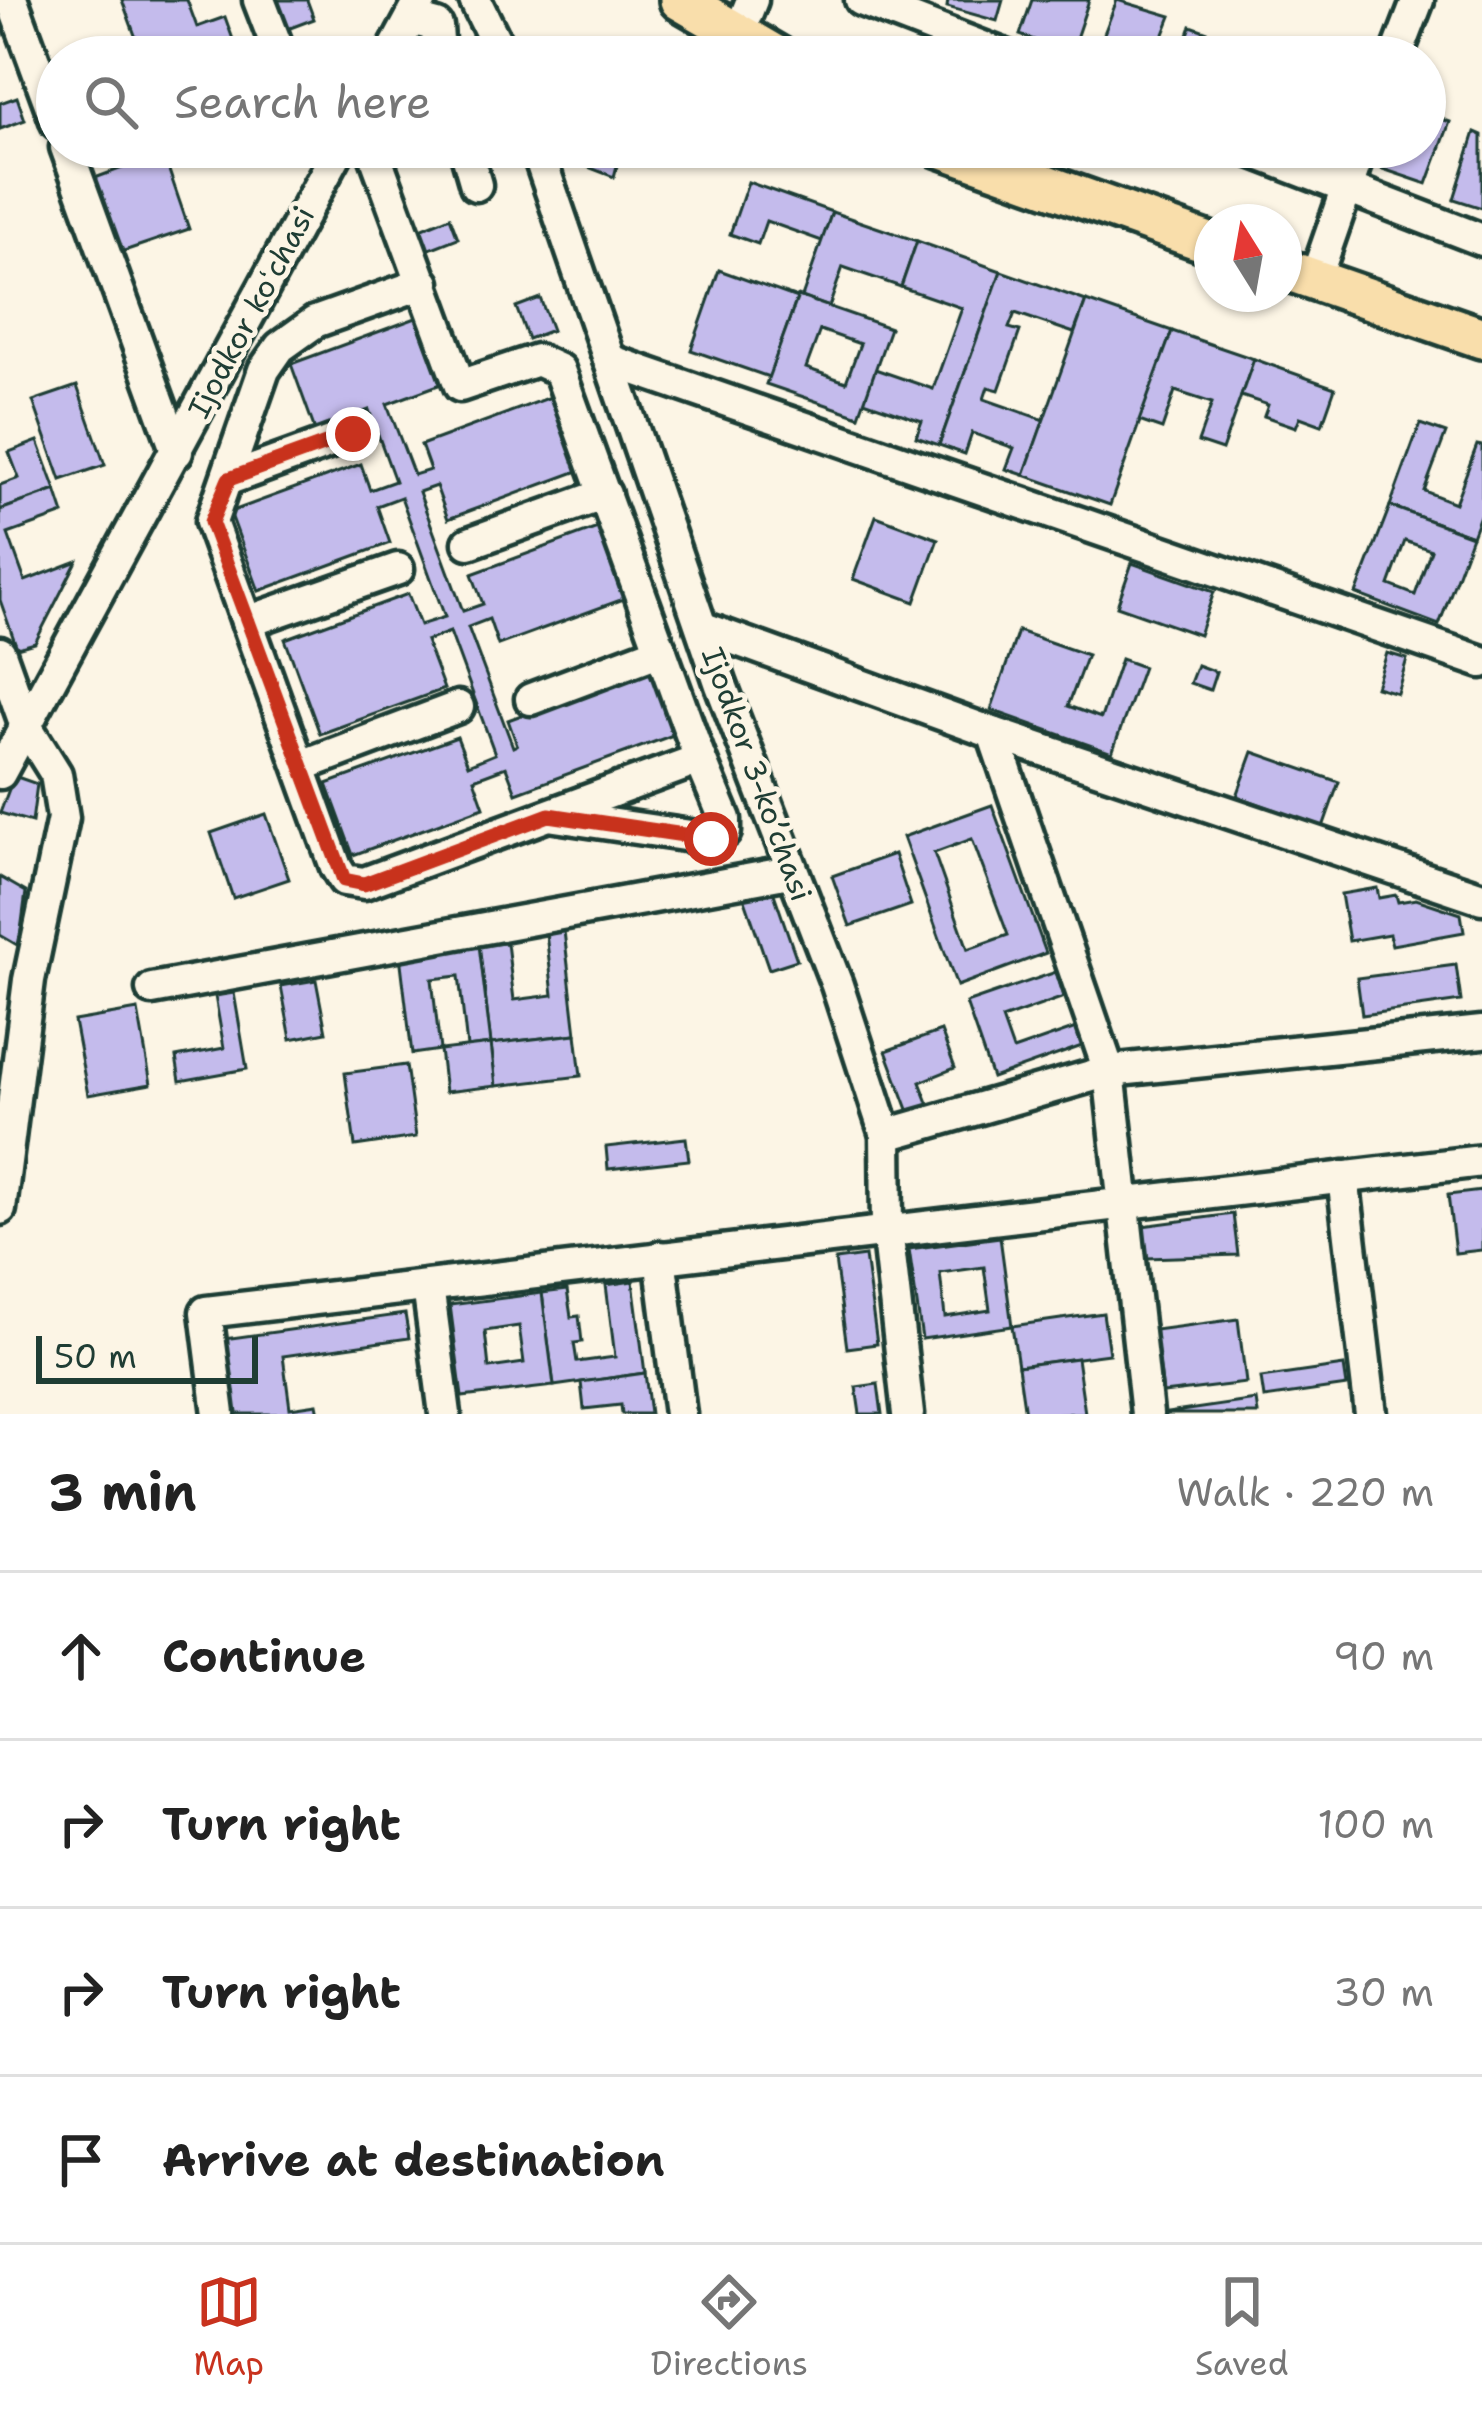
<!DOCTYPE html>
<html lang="en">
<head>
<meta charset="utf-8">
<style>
	:root { --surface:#fff; --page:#f2f2f2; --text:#222; --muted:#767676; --line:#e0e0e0; --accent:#c8321e }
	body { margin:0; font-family:"Shantell Sans",sans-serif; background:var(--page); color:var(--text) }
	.compass { position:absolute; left:1194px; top:204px; width:108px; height:108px; border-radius:50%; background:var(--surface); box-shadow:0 3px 9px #0004; rotate:349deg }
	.scale { position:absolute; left:36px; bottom:30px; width:222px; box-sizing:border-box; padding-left:12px; border:6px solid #1f3d34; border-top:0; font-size:33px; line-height:42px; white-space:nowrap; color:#1f3d34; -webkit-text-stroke:9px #fcf5e5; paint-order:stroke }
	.stop { position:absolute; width:36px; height:36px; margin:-27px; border:9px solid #c8321e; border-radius:50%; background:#fff }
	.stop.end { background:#c8321e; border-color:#fff; box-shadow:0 3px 12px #0008 }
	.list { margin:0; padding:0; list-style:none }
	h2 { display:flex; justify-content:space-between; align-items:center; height:156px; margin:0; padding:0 48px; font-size:51px }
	h2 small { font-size:39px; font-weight:400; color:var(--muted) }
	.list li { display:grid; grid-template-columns:78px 1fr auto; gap:36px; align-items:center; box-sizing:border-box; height:168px; padding:0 48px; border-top:3px solid var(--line) }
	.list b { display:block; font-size:45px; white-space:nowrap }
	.list em { font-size:39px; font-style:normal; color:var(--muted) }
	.icon { flex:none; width:66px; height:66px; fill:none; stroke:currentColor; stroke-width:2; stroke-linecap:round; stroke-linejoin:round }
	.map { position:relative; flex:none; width:1482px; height:1414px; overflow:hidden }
	.search { position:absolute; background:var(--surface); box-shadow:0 3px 9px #0004; left:36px; right:36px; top:36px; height:132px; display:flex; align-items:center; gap:30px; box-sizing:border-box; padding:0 42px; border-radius:66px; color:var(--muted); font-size:45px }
	.sheet { height:828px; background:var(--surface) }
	nav { display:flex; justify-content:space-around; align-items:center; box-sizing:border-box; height:168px; border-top:3px solid var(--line); background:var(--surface); font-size:33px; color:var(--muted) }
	nav a { display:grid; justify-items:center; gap:6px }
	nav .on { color:var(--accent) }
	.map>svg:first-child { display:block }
	.building { fill:#c4bbec; stroke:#1f3d34; stroke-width:3; fill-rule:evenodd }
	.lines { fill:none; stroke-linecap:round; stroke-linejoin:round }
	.minor-casing { stroke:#1f3d34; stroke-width:39 }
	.major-casing { stroke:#1f3d34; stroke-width:48 }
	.minor { stroke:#fcf5e5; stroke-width:30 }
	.major { stroke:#f9deab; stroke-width:39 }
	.route { stroke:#c8321e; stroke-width:15 }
	.labels { text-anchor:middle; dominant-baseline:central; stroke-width:10; stroke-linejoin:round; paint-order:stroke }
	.street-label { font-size:30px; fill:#1f3d34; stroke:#fcf5e5 }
</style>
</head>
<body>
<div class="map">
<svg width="1482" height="1414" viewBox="0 0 1482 1414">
	<rect width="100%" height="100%" fill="#fcf5e5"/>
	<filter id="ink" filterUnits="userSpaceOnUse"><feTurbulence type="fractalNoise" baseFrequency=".00833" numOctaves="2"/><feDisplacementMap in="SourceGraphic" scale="24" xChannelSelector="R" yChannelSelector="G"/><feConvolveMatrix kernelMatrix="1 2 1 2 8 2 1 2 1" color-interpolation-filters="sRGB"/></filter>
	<g filter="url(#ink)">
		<g class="building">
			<path d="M122,0H187L197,27L225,17L235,45L201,57H143Z"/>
			<path d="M274,0H307L314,19L285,30Z"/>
			<path d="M948,0H1003L997,21L947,7Z"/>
			<path d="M1032,0H1089L1071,53L1020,35Z"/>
			<path d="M1117,0L1171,16L1155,57H1095Z"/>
			<path d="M1191,26L1241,44L1237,57H1180Z"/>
			<path d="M17,97L25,120L0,129V103Z"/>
			<path d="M1425,113L1450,122L1427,184L1377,167L1384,147H1425Z"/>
			<path d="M1475,132L1482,135V208L1454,199Z"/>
			<path d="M565,147H622L614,177L567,159Z"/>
			<path d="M163,153L189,229L121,252L95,178Z"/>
			<path d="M748,182L832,212L822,241L766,221L758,244L730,234Z"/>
			<path d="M832,212L917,241L901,287L843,267L829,307L802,297Z"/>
			<path d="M450,217L458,238L427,250L418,230Z"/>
			<path d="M917,241L1001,271L939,445L916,437L922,421L864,401L875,369L933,389L962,308L901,287Z"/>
			<path d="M719,270L797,298L769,377L691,350Z"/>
			<path d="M1001,271L1086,301L1074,333L1015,313L1009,328L1020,331L999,390L988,387L984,399L1044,420L1024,475L1006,469L1014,448L972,433L965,454L939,445Z"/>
			<path d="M798,296L890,328L859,416L766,384ZM820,330L860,344L846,382L806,368Z"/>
			<path d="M540,298L552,330L528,339L516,307Z"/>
			<path d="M1086,301L1172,331L1110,505L1024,475Z"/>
			<path d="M416,318L441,384L387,404L414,475L430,470L421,445L559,394L586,468L448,519L436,486L419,492L463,611L483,604L472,574L603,526L629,597L498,645L489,619L468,627L513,747L517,745L508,720L649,668L673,735L516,793L506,767L474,779L484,807L353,855L327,784L457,737L468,765L495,754L450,632L426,641L444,689L320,734L285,639L408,594L420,625L445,617L401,497L377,506L390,543L259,591L230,512L361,464L370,490L395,481L369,410L315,430L291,364Z"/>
			<path d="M1172,331L1254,359L1222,450L1198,442L1212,403L1175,391L1162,429L1139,421Z"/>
			<path d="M1254,359L1335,388L1322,425L1300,417L1296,427L1264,416L1268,405L1241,396Z"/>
			<path d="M77,386L105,465L61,480L33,401Z"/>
			<path d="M1420,424L1446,433L1424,491L1455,503L1477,445L1482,446V510L1472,536L1390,506Z"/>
			<path d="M38,441L56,490L0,510V485L19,478L9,452Z"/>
			<path d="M56,490L64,514L8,534L25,581L77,561L35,643L17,648L0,600V510Z"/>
			<path d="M1390,506L1472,536L1439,625L1356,594ZM1405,541L1431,550L1415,595L1389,585Z"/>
			<path d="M876,516L938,539L915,602L853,579Z"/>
			<path d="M1132,563L1214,592L1199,635L1117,606Z"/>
			<path d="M1018,631L1087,655L1068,706L1101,718L1121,659L1143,667L1112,753L991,710Z"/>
			<path d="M1387,653L1407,659L1397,693L1376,687Z"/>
			<path d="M1197,665L1216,672L1210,690L1190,683Z"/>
			<path d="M1253,752L1339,782L1323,827L1237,796Z"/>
			<path d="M14,776L37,784L32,822L0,813Z"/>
			<path d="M992,805L1046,953L957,986L903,837ZM972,839L1008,935L968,949L934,853Z"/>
			<path d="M266,814L289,879L233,898L211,833Z"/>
			<path d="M894,854L911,905L850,926L832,876Z"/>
			<path d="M0,877L26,892L19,946L0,935Z"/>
			<path d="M771,885L797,960L769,969L743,894Z"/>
			<path d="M1377,888L1379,898L1396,895L1398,902L1416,899L1461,914L1464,932L1392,945L1389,934L1349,941L1341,894Z"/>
			<path d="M564,931L576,1034L491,1044L479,945L507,943L514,1000L553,995L546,933Z"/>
			<path d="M479,945L491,1044L467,1047L459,976L432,979L440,1050L412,1054L400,955Z"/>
			<path d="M1456,965L1461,1001L1362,1015L1357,978Z"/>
			<path d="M1056,972L1064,997L1002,1019L1013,1050L1076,1028L1082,1046L992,1078L966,1003Z"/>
			<path d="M316,980L326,1032L291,1039L281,986Z"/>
			<path d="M234,993L247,1069L180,1081L176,1057L224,1048L215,996Z"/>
			<path d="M138,1010L151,1084L88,1095L74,1021Z"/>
			<path d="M941,1031L955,1068L920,1082L929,1105L909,1112L886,1051Z"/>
			<path d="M576,1034L581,1076L496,1086L491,1044Z"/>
			<path d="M491,1044L496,1086L445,1092L440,1050Z"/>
			<path d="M406,1065L416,1137L355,1146L345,1073Z"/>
			<path d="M686,1138L689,1160L608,1169L606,1147Z"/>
			<path d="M1482,1191V1250L1455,1253L1448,1195Z"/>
			<path d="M1233,1214L1238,1255L1146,1258L1142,1226Z"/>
			<path d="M1000,1237L1012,1326L922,1339L909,1249ZM984,1267L990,1310L945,1317L940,1273Z"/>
			<path d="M865,1256L877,1344L847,1348L835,1260Z"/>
			<path d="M633,1281L645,1373L554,1386L542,1293L567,1290L571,1317L579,1316L582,1342L574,1343L577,1362L615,1357L606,1285Z"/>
			<path d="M542,1293L554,1386L462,1397L450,1305ZM519,1326L524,1363L489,1368L485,1331Z"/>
			<path d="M1103,1313L1109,1354L1018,1366L1012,1326Z"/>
			<path d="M405,1314L409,1338L283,1356L290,1408L317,1404L319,1414H234L224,1339Z"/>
			<path d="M1238,1319L1246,1383L1163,1393L1155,1330Z"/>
			<path d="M1077,1358L1085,1413L1025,1414L1018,1366Z"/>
			<path d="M1344,1366L1347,1386L1264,1398L1261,1378Z"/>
			<path d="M645,1373L650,1414H622L621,1405L584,1409L581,1382Z"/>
			<path d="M878,1384L882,1414H860L856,1387Z"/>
			<path d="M1256,1400L1258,1414H1167V1413Z"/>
		</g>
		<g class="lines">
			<defs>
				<g id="minor">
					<path d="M12,0L57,123"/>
					<path d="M259,0L281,57"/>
					<path d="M475,0L503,57"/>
					<path d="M861,0L1008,57"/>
					<path d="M411,19L437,26L439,57"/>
					<path d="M738,35L752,0"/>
					<path d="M390,57L421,0"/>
					<path d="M1396,57L1418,0"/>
					<path d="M66,147L177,452"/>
					<path d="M372,147L460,386L537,360L559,370L700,759L364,883L344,880L336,867L211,522L264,370L280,347L315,322L424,283"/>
					<path d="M465,147L476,185"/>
					<path d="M536,147L721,685L837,985L886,1135L887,1229L908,1414"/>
					<path d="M1241,147L1482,240"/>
					<path d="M1315,280L1361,147"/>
					<path d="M609,360L1482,662"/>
					<path d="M229,479L353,434"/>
					<path d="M469,543L605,494"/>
					<path d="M247,622L398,569"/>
					<path d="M704,628L993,733L1482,898"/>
					<path d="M0,653L26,726L56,774L63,818L29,980L0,1209"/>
					<path d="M531,699L661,650"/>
					<path d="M993,733L1109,1071L1147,1414"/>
					<path d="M301,766L458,707"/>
					<path d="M0,773L340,147"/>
					<path d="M555,816L711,839L725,832V819L700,759"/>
					<path d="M152,989L790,872"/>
					<path d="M886,1135L1109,1071L1482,1032"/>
					<path d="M1343,1177L1371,1414"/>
					<path d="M660,1257L680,1414"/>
					<path d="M428,1286L445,1414"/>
					<path d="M219,1414L206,1312L1482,1161"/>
				</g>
				<g id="major">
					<path d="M680,0L778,57"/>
					<path d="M940,147L1212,244"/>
					<path d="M1284,269L1482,338"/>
				</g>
			</defs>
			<use href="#minor" class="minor-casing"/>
			<use href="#major" class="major-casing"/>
			<use href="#minor" class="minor"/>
			<use href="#major" class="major"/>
		</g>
	</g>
	<g class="lines" filter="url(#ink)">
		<path class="route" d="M353,434L229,479L211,522L344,880L364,884L549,815L711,839"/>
	</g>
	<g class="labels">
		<g class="street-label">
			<text transform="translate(251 312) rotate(-62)">Ijodkor koʻchasi</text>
			<text transform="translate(757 774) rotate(70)">Ijodkor 3-koʼchasi</text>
		</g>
	</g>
</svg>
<svg class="compass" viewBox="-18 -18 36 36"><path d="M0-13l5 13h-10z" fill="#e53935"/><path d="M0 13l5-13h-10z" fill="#767676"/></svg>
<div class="scale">50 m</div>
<div class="stop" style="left:711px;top:839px"></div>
<div class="stop end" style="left:353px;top:434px"></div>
<div class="search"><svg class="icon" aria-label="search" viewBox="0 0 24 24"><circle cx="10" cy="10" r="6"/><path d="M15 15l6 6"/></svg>Search here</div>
</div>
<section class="sheet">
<h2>3 min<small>Walk · 220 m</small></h2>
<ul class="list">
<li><svg class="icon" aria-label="ahead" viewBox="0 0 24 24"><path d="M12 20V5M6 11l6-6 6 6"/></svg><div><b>Continue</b></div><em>90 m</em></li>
<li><svg class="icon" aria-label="right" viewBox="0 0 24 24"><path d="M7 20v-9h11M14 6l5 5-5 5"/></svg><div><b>Turn right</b></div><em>100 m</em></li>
<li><svg class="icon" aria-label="right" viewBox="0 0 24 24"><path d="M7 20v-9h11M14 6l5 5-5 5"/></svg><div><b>Turn right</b></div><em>30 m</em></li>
<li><svg class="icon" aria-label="arrive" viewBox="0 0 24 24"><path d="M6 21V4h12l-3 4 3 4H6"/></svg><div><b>Arrive at destination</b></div></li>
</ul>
</section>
<nav>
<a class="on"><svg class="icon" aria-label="map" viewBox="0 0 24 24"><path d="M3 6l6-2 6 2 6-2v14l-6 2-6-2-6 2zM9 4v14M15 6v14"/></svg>Map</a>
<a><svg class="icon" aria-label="directions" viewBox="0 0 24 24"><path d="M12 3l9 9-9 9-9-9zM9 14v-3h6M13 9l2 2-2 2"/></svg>Directions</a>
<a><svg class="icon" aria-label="saved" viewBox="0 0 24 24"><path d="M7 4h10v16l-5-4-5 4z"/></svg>Saved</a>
</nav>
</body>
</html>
